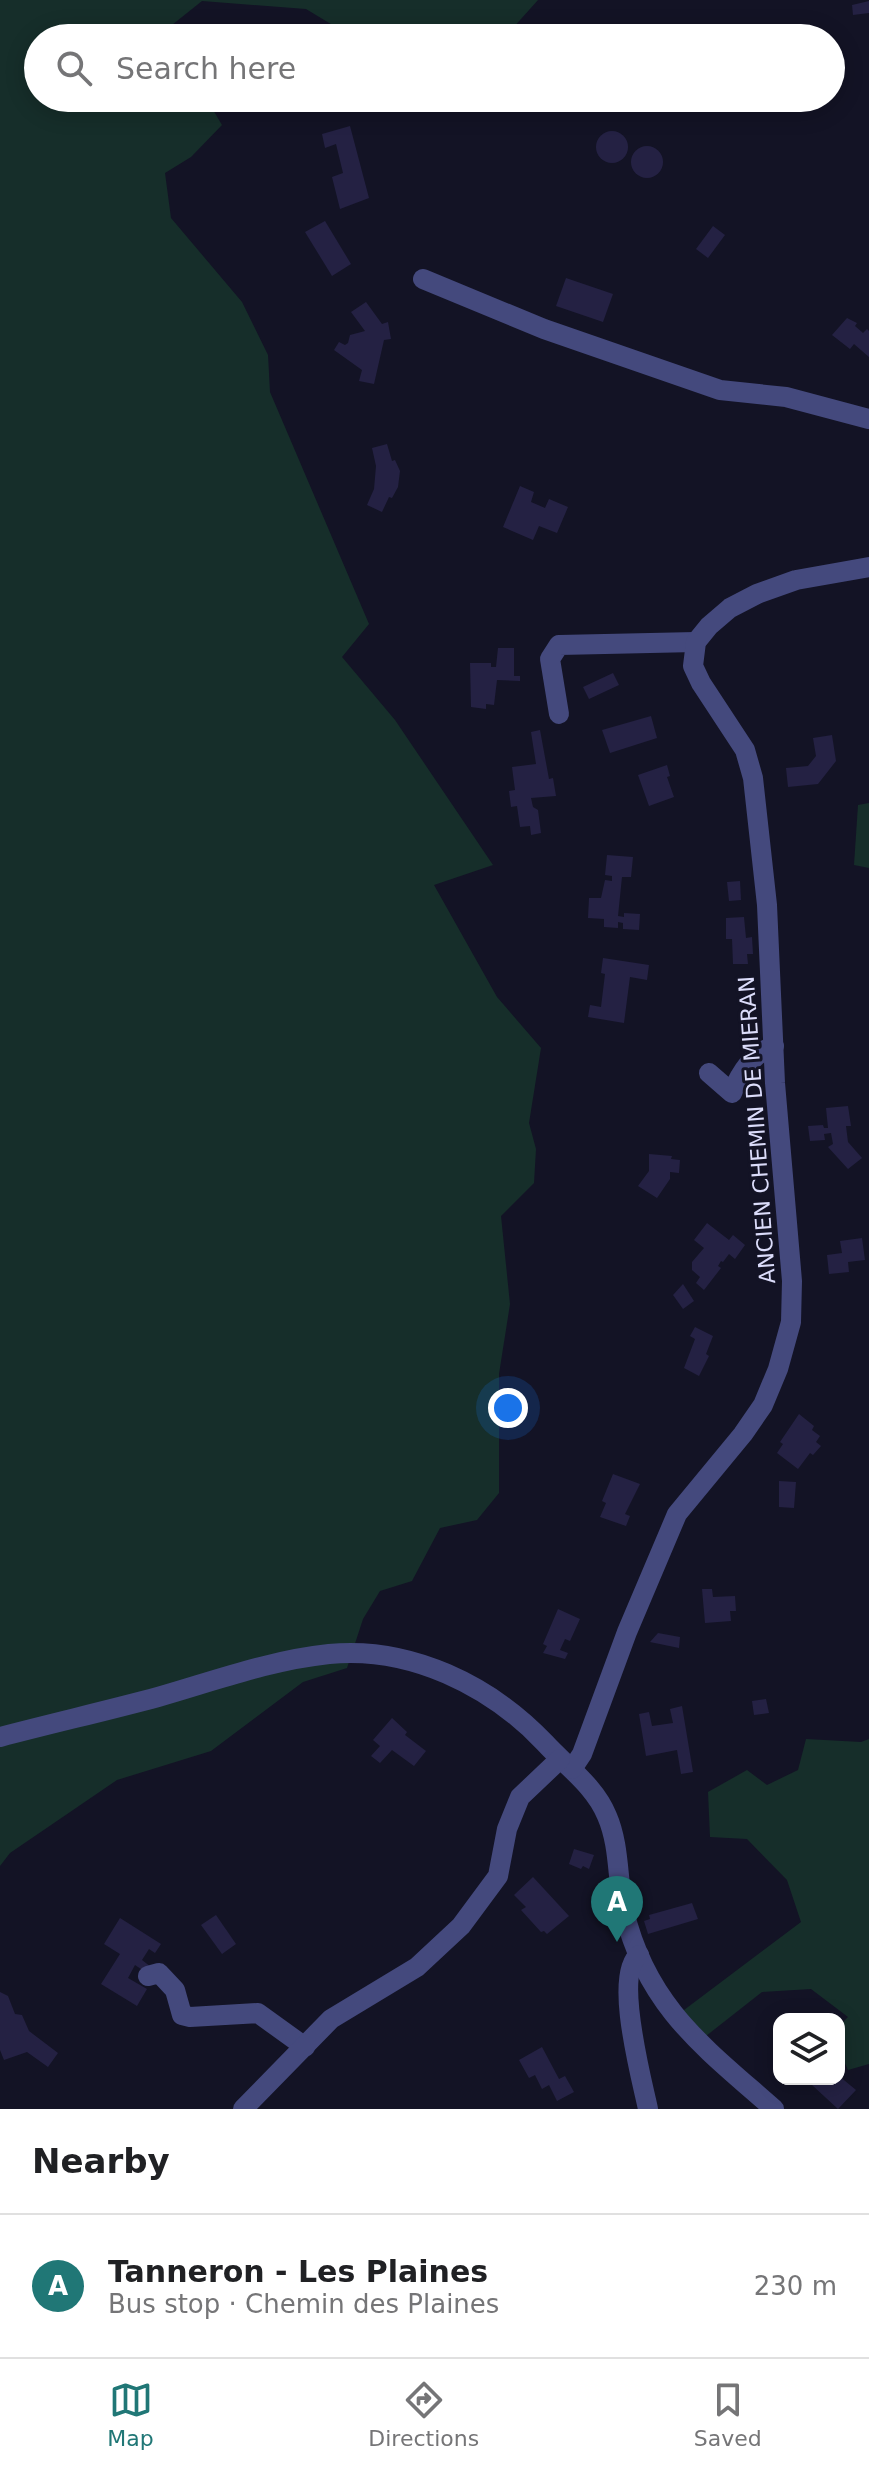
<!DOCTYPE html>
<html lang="en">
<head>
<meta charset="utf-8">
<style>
	:root { --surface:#fff; --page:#f6f6f6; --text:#202124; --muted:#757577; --line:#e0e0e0; --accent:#207776 }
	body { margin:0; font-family:"DejaVu Sans",sans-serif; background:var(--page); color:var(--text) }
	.controls { position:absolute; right:24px; bottom:24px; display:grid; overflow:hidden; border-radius:16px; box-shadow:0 4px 20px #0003 }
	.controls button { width:72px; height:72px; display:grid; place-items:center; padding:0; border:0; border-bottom:2px solid var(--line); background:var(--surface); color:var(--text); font:40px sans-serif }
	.you { position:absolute; left:508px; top:1408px; width:28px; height:28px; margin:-20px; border:6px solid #fff; border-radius:50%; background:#1a73e8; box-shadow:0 0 0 12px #1a73e833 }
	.badge { display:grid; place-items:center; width:52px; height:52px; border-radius:50%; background:var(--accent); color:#fff; font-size:26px; font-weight:700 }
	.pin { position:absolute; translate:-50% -66px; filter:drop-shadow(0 2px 4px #0008) }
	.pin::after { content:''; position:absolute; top:42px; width:28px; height:24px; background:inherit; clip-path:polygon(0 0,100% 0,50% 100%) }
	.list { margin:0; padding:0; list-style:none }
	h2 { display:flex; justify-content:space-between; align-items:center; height:104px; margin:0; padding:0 32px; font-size:34px }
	h2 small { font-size:26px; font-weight:400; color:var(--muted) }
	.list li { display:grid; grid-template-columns:52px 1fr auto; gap:24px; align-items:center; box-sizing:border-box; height:144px; padding:0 32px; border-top:2px solid var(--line) }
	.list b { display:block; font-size:30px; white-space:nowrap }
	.list p { margin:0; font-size:26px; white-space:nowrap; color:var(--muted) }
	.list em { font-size:26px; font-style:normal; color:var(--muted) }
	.icon { flex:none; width:44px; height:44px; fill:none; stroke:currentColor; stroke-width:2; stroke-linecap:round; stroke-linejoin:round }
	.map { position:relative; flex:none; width:869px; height:2109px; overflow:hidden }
	.search { position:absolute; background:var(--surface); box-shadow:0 4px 20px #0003; left:24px; right:24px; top:24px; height:88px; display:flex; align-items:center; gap:20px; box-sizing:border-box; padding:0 28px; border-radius:44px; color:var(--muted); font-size:30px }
	.sheet { height:248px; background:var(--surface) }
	nav { display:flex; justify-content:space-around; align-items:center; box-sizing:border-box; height:112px; border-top:2px solid var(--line); background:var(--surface); font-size:22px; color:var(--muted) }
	nav a { display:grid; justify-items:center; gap:4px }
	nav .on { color:var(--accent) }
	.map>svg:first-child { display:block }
	.green { fill:#162e2a }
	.building { fill:#242143 }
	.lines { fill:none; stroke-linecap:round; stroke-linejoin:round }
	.minor { stroke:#44497d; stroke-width:20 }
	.labels { text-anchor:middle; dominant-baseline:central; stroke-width:6; stroke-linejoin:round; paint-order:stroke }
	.street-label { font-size:22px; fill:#dbdcfa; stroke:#131325 }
</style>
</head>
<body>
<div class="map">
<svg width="869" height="2109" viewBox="0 0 869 2109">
	<rect width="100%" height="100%" fill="#131325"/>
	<g class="green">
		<path d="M0,0H538L504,38H354L306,9L202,1L167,29L171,38H38V98H206L222,125L191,157L165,173L171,218L242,302L268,355L270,392L369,624L342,657L395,720L493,865L434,885L497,997L541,1048L529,1123L536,1149L534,1183L501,1216L510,1304L499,1374V1493L477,1520L440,1528L412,1581L380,1591L363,1619L347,1668L303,1682L211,1751L117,1780L10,1853L0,1866Z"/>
		<path d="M869,803V868L854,865L858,805Z"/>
		<path d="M806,1739L861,1742L869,1739V2064L848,2070L839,2050V2026L848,2017L811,1989L762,1992L706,2036L680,2013L801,1922L787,1880L747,1839L710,1837L708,1792L747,1770L767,1785L798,1770Z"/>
	</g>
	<g class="building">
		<path d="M869,1V13L853,15L852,5Z"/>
		<path d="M350,126L369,198L340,209L332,177L343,173L336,144L325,148L322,134Z"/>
		<circle cx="612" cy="147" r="16"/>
		<circle cx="647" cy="162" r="16"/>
		<path d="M325,221L351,264L332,276L305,232Z"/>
		<path d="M713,226L725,235L708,258L696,249Z"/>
		<path d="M566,278L613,294L603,322L556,306Z"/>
		<path d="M366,302L382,324L388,322L391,339L384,340L374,384L359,381L362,370L334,350L339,342L345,345L348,343L350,335L365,331L351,312Z"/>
		<path d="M847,318L857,323L855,326L863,333L867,329L869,331V357L854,344L850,349L832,335Z"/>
		<path d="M387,444L392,461L395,460L400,471L398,487L392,498L389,497L382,512L367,505L374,489L376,466L372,448Z"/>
		<path d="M520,486L534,492L531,502L545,508L549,499L568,507L557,533L539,526L533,540L503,527Z"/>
		<path d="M498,648H514V676H520V681L497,680L494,705L486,704V709L471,707L470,663H491V667H496Z"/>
		<path d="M613,673L619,685L589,699L583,687Z"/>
		<path d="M651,716L657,738L610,753L602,730Z"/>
		<path d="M540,730L549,779L553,778L556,796L531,798L533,807L538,810L541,833L531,835L530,826L520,827L517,806L511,807L509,791L515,790L512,767L536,764L531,732Z"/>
		<path d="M832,735L836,761L818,784L788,787L786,768L808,766L816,756L813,738Z"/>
		<path d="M667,765L670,776L667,777L674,797L649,806L638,775Z"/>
		<path d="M607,855L633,857L631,877H622L618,916L624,917V913L640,914L639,930L623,929V923L618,922V928L604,927V919L588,918L589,898H601L605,880L612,881V876L605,875Z"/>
		<path d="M740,881L741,900L729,901L727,882Z"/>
		<path d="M744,917L746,938L752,937L753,954H747L748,964H733L732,939H726V918Z"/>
		<path d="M603,958L649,965L647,980L630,977L624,1023L588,1017L590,1005L601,1007L605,974L601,973Z"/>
		<path d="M848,1106L851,1126H846L848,1142L862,1158L848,1169L828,1147L833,1144L831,1133L824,1134L825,1140L810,1141L808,1126L823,1125L824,1128H828L826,1108Z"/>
		<path d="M649,1154L672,1156L671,1159L680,1160L679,1173L670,1172V1179L657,1198L638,1186L649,1171Z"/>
		<path d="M707,1223L729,1240L733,1235L745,1245L735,1259L729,1254L723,1262L721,1261L718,1266L721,1268L704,1290L696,1283L700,1277L692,1270V1262L704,1248L694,1240Z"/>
		<path d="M862,1238L865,1260L848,1262L849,1272L829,1274L827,1255L842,1253L840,1241Z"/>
		<path d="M683,1284L694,1301L683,1309L673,1295Z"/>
		<path d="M695,1327L713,1336L706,1354L709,1356L699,1376L684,1368L695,1339L690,1336Z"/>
		<path d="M799,1414L814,1426L812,1430L820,1436L816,1442L821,1446L813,1455L810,1453L798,1469L777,1453L783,1444L780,1442Z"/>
		<path d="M613,1474L640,1484L625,1514L630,1516L626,1526L600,1517L606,1503L602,1501Z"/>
		<path d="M779,1481L796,1482L794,1508L779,1507Z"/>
		<path d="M702,1589H712L713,1597L735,1596L736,1611H730L731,1621L705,1623Z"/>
		<path d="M558,1609L580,1619L570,1641L565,1639L560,1650L568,1653L565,1659L543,1653L547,1646L543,1644Z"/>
		<path d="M658,1633L680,1637L679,1648L650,1642Z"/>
		<path d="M766,1699L769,1713L754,1715L752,1701Z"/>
		<path d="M682,1706L693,1772L681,1774L677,1750L646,1756L639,1714L649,1712L652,1726L673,1723L670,1709Z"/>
		<path d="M392,1718L407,1732L405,1735L426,1751L414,1766L392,1750L380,1763L371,1756L380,1746L373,1740Z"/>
		<path d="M574,1849L594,1855L589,1869L583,1866L581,1869L569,1864Z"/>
		<path d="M533,1877L569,1916L547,1934L544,1931L541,1932L521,1910L526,1907L514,1895Z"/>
		<path d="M692,1903L698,1919L648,1934L644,1921L650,1919L649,1915Z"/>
		<path d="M216,1915L236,1944L222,1954L201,1925Z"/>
		<path d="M120,1918L161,1944L155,1953L149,1949L142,1960L151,1967L147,1973L135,1965L128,1978L147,1989L137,2006L101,1984L120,1954L104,1944Z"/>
		<path d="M0,1992L8,1996L15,2014L22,2015L29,2031L58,2053L48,2067L27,2052L4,2060L0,2050Z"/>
		<path d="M542,2047L559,2079L565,2076L574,2092L557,2101L549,2085L542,2089L535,2075L529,2078L519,2060Z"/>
		<path d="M839,2076L856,2090L838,2109L812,2085L815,2082L812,2079L836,2081Z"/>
	</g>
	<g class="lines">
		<g class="minor">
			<path d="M423,279L544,329L720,390L786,397L869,419"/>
			<path d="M559,714L550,659L559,645L696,642"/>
			<path d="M709,1073L732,1093C740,1073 752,1053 774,1046"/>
			<path d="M0,1737C53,1723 106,1711 158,1697C214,1681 271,1660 329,1654C410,1646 490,1685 545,1743C566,1766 595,1786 607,1816C620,1846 617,1880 624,1911C647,2007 705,2048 774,2109"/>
			<path d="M572,1769L582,1754L627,1632L677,1514L743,1434L763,1405L778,1369L791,1322L792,1281L775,1083L767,905L753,778L745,750L701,683L693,666L696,642L709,626L730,608L757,594L796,580L869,567"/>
			<path d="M639,1955C613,1974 642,2080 648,2109"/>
			<path d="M148,1976L159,1973L175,1990L182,2015L190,2017L258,2013L305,2047"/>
			<path d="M243,2109L331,2019L417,1967L461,1926L498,1876L507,1829L520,1797L560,1759"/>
		</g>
	</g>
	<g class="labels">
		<g class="street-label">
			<text transform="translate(757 1130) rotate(-94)">ANCIEN CHEMIN DE MIERAN</text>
		</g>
	</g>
</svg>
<div class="controls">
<button><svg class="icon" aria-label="layers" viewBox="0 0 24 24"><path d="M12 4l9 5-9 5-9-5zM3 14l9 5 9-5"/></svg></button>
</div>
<div class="you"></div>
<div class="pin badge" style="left:617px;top:1942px">A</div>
<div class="search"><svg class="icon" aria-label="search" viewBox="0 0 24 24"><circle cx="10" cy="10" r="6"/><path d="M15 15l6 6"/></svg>Search here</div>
</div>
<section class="sheet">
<h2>Nearby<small></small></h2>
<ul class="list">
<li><span class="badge">A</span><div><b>Tanneron - Les Plaines</b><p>Bus stop · Chemin des Plaines</p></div><em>230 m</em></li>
</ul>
</section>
<nav>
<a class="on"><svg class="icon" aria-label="map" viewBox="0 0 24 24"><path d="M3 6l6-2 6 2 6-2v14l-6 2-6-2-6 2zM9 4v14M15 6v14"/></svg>Map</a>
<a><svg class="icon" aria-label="directions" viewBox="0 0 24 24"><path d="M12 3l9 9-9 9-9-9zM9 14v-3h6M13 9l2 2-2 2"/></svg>Directions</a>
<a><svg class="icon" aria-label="saved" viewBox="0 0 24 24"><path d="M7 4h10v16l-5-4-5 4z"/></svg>Saved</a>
</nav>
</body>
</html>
